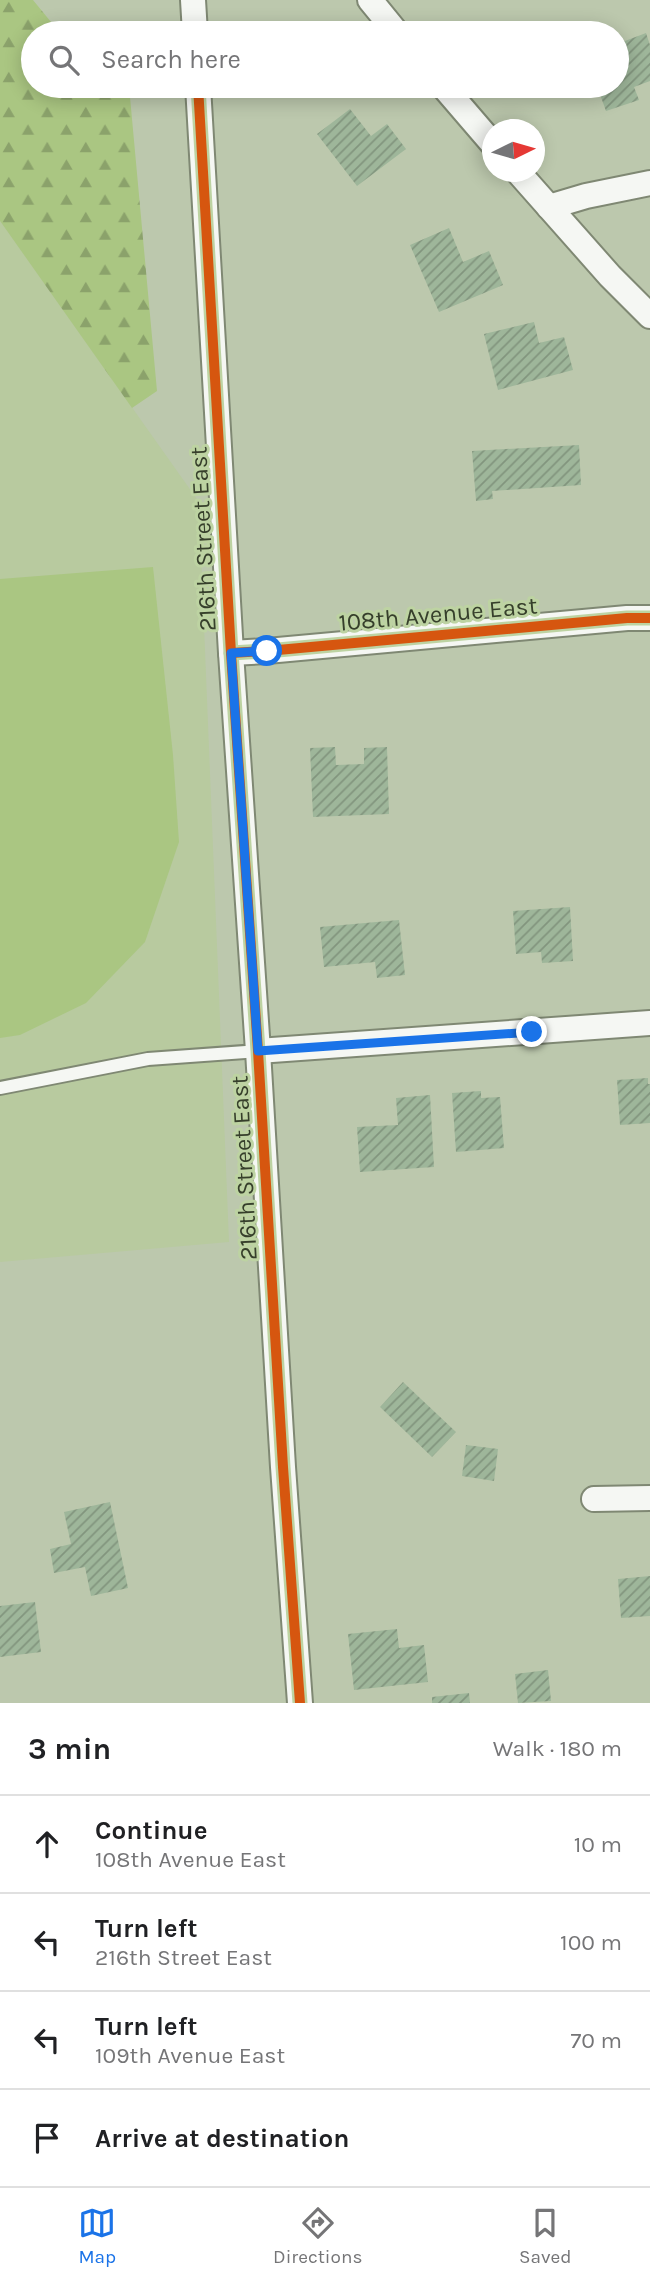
<!DOCTYPE html>
<html lang="en">
<head>
<meta charset="utf-8">
<style>
	:root { --surface:#fff; --page:#f2f2f2; --text:#202124; --muted:#757577; --line:#e0e0e0; --accent:#1a73e8 }
	body { margin:0; font-family:Karla,sans-serif; background:var(--page); color:var(--text) }
	.compass { position:absolute; left:482px; top:119px; width:63px; height:63px; border-radius:50%; background:var(--surface); box-shadow:0 4px 18px #0003; rotate:85deg }
	.stop { position:absolute; width:21px; height:21px; margin:-16px; border:5px solid #1a73e8; border-radius:50%; background:#fff }
	.stop.end { background:#1a73e8; border-color:#fff; box-shadow:0 2px 7px #0008 }
	.list { margin:0; padding:0; list-style:none }
	h2 { display:flex; justify-content:space-between; align-items:center; height:91px; margin:0; padding:0 28px; font-size:30px }
	h2 small { font-size:23px; font-weight:400; color:var(--muted) }
	.list li { display:grid; grid-template-columns:46px 1fr auto; gap:21px; align-items:center; box-sizing:border-box; height:98px; padding:0 28px; border-top:2px solid var(--line) }
	.list b { display:block; font-size:26px; white-space:nowrap }
	.list p { margin:0; font-size:23px; white-space:nowrap; color:var(--muted) }
	.list em { font-size:23px; font-style:normal; color:var(--muted) }
	.icon { flex:none; width:38px; height:38px; fill:none; stroke:currentColor; stroke-width:2; stroke-linecap:round; stroke-linejoin:round }
	.map { position:relative; flex:none; width:650px; height:1703px; overflow:hidden }
	.search { position:absolute; background:var(--surface); box-shadow:0 4px 18px #0003; left:21px; right:21px; top:21px; height:77px; display:flex; align-items:center; gap:18px; box-sizing:border-box; padding:0 24px; border-radius:38px; color:var(--muted); font-size:26px }
	.sheet { height:483px; background:var(--surface) }
	nav { display:flex; justify-content:space-around; align-items:center; box-sizing:border-box; height:98px; border-top:2px solid var(--line); background:var(--surface); font-size:19px; color:var(--muted) }
	nav a { display:grid; justify-items:center; gap:4px }
	nav .on { color:var(--accent) }
	.map>svg:first-child { display:block }
	.built { fill:#b8ca9f }
	.forest { fill:url(#forest-firs) }
	.pitch { fill:#aac682 }
	.building { fill:url(#building-hatch) }
	.lines { fill:none; stroke-linecap:round; stroke-linejoin:round }
	.lane-casing { stroke:#7f8873; stroke-width:16 }
	.street-casing { stroke:#7f8873; stroke-width:28 }
	.lane { stroke:#f5f7f3; stroke-width:12 }
	.street { stroke:#f5f7f3; stroke-width:24 }
	.cycleway-casing { stroke:#bdd3a2; stroke-width:15 }
	.cycleway { stroke:#d6560f; stroke-width:10 }
	.route { stroke:#1a73e8; stroke-width:9 }
	.labels { text-anchor:middle; dominant-baseline:central; stroke-width:6; stroke-linejoin:round; paint-order:stroke }
	.street-label { font-size:24px; fill:#363f2b; stroke:#bdd3a2 }
</style>
</head>
<body>
<div class="map">
<svg width="650" height="1703" viewBox="0 0 650 1703">
	<defs>
		<pattern id="forest-firs" width="22" height="20" patternUnits="userSpaceOnUse" patternTransform="scale(1.75)"><rect width="22" height="20" fill="#aac682"/><path d="M5 1l3.5 6h-7zM16 11l3.5 6h-7z" fill="#8ba26b"/></pattern>
		<pattern id="building-hatch" width="6" height="6" patternUnits="userSpaceOnUse" patternTransform="scale(1.75)"><rect width="6" height="6" fill="#9eb69a"/><path d="M-1 1l2-2M0 6l6-6M5 7l2-2" fill="none" stroke="#82957e"/></pattern>
	</defs>
	<rect width="100%" height="100%" fill="#bcc8ad"/>
	<path class="built" d="M0,221L199,502L229,1242L0,1262Z"/>
	<path class="forest" d="M0,0H33L60,33H33V86H129L157,391L132,408L0,221Z"/>
	<path class="pitch" d="M153,567L173,755L179,842L145,942L86,1003L20,1035L0,1038V579Z"/>
	<g class="building">
		<path d="M646,33L650,45V81L634,87L639,100L606,111L597,86H617V44Z"/>
		<path d="M350,109L371,136L387,124L406,149L357,186L317,134Z"/>
		<path d="M449,228L463,262L489,251L503,285L439,312L410,245Z"/>
		<path d="M534,322L539,343L564,337L573,370L498,390L484,334Z"/>
		<path d="M579,445L581,485L492,491L493,499L476,501L472,451Z"/>
		<path d="M335,747L336,765L364,764V748L387,747L389,814L313,817L310,748Z"/>
		<path d="M570,907L573,961L542,963L541,952L516,954L513,911Z"/>
		<path d="M399,920L405,975L377,978L375,962L324,967L320,927Z"/>
		<path d="M648,1078V1084H650V1123L620,1125L617,1080Z"/>
		<path d="M481,1091V1098L500,1097L504,1148L456,1152L452,1093Z"/>
		<path d="M430,1095L434,1167L360,1172L357,1127L398,1125L396,1098Z"/>
		<path d="M403,1382L456,1432L432,1457L380,1407Z"/>
		<path d="M466,1445L498,1449L494,1481L462,1476Z"/>
		<path d="M110,1502L128,1588L91,1596L85,1567L54,1573L50,1549L71,1544L64,1512Z"/>
		<path d="M650,1576V1616L621,1618L618,1579Z"/>
		<path d="M35,1602L41,1652L0,1657V1606Z"/>
		<path d="M397,1629L399,1648L424,1645L428,1682L354,1690L348,1634Z"/>
		<path d="M548,1670L551,1701L518,1703L515,1674Z"/>
		<path d="M469,1693L470,1703H432V1697Z"/>
	</g>
	<g class="lines">
		<defs>
			<path id="lane" d="M0,1088L148,1059L258,1051"/>
			<g id="street">
				<path d="M193,0L195,33"/>
				<path d="M370,0L397,33"/>
				<path d="M198,86L231,653L258,1051L283,1467L300,1703"/>
				<path d="M443,86L492,143"/>
				<path d="M518,172L610,276L650,316"/>
				<path d="M549,207L586,196L650,183"/>
				<path d="M231,653L267,651L627,618H650"/>
				<path d="M258,1051L650,1023"/>
				<path d="M594,1499L650,1498"/>
			</g>
		</defs>
		<use href="#lane" class="lane-casing"/>
		<use href="#street" class="street-casing"/>
		<use href="#lane" class="lane"/>
		<use href="#street" class="street"/>
		<defs>
			<g id="cycleway">
				<path d="M198,86L231,653L258,1051L283,1467L300,1703"/>
				<path d="M231,653L267,651L627,618H650"/>
			</g>
		</defs>
		<use href="#cycleway" class="cycleway-casing"/>
		<use href="#cycleway" class="cycleway"/>
	</g>
	<g class="lines">
		<path class="route" d="M267,651L231,653L258,1051L532,1032"/>
	</g>
	<g class="labels">
		<g class="street-label">
			<text transform="translate(203 539) rotate(-93)">216th Street East</text>
			<text transform="translate(438 614) rotate(-5)">108th Avenue East</text>
			<text transform="translate(244 1168) rotate(-93)">216th Street East</text>
		</g>
	</g>
</svg>
<svg class="compass" viewBox="-18 -18 36 36"><path d="M0-13l5 13h-10z" fill="#e53935"/><path d="M0 13l5-13h-10z" fill="#757577"/></svg>
<div class="stop" style="left:267px;top:651px"></div>
<div class="stop end" style="left:532px;top:1032px"></div>
<div class="search"><svg class="icon" aria-label="search" viewBox="0 0 24 24"><circle cx="10" cy="10" r="6"/><path d="M15 15l6 6"/></svg>Search here</div>
</div>
<section class="sheet">
<h2>3 min<small>Walk · 180 m</small></h2>
<ul class="list">
<li><svg class="icon" aria-label="ahead" viewBox="0 0 24 24"><path d="M12 20V5M6 11l6-6 6 6"/></svg><div><b>Continue</b><p>108th Avenue East</p></div><em>10 m</em></li>
<li><svg class="icon" aria-label="left" viewBox="0 0 24 24"><path d="M17 20v-9H6M10 6l-5 5 5 5"/></svg><div><b>Turn left</b><p>216th Street East</p></div><em>100 m</em></li>
<li><svg class="icon" aria-label="left" viewBox="0 0 24 24"><path d="M17 20v-9H6M10 6l-5 5 5 5"/></svg><div><b>Turn left</b><p>109th Avenue East</p></div><em>70 m</em></li>
<li><svg class="icon" aria-label="arrive" viewBox="0 0 24 24"><path d="M6 21V4h12l-3 4 3 4H6"/></svg><div><b>Arrive at destination</b></div></li>
</ul>
</section>
<nav>
<a class="on"><svg class="icon" aria-label="map" viewBox="0 0 24 24"><path d="M3 6l6-2 6 2 6-2v14l-6 2-6-2-6 2zM9 4v14M15 6v14"/></svg>Map</a>
<a><svg class="icon" aria-label="directions" viewBox="0 0 24 24"><path d="M12 3l9 9-9 9-9-9zM9 14v-3h6M13 9l2 2-2 2"/></svg>Directions</a>
<a><svg class="icon" aria-label="saved" viewBox="0 0 24 24"><path d="M7 4h10v16l-5-4-5 4z"/></svg>Saved</a>
</nav>
</body>
</html>
